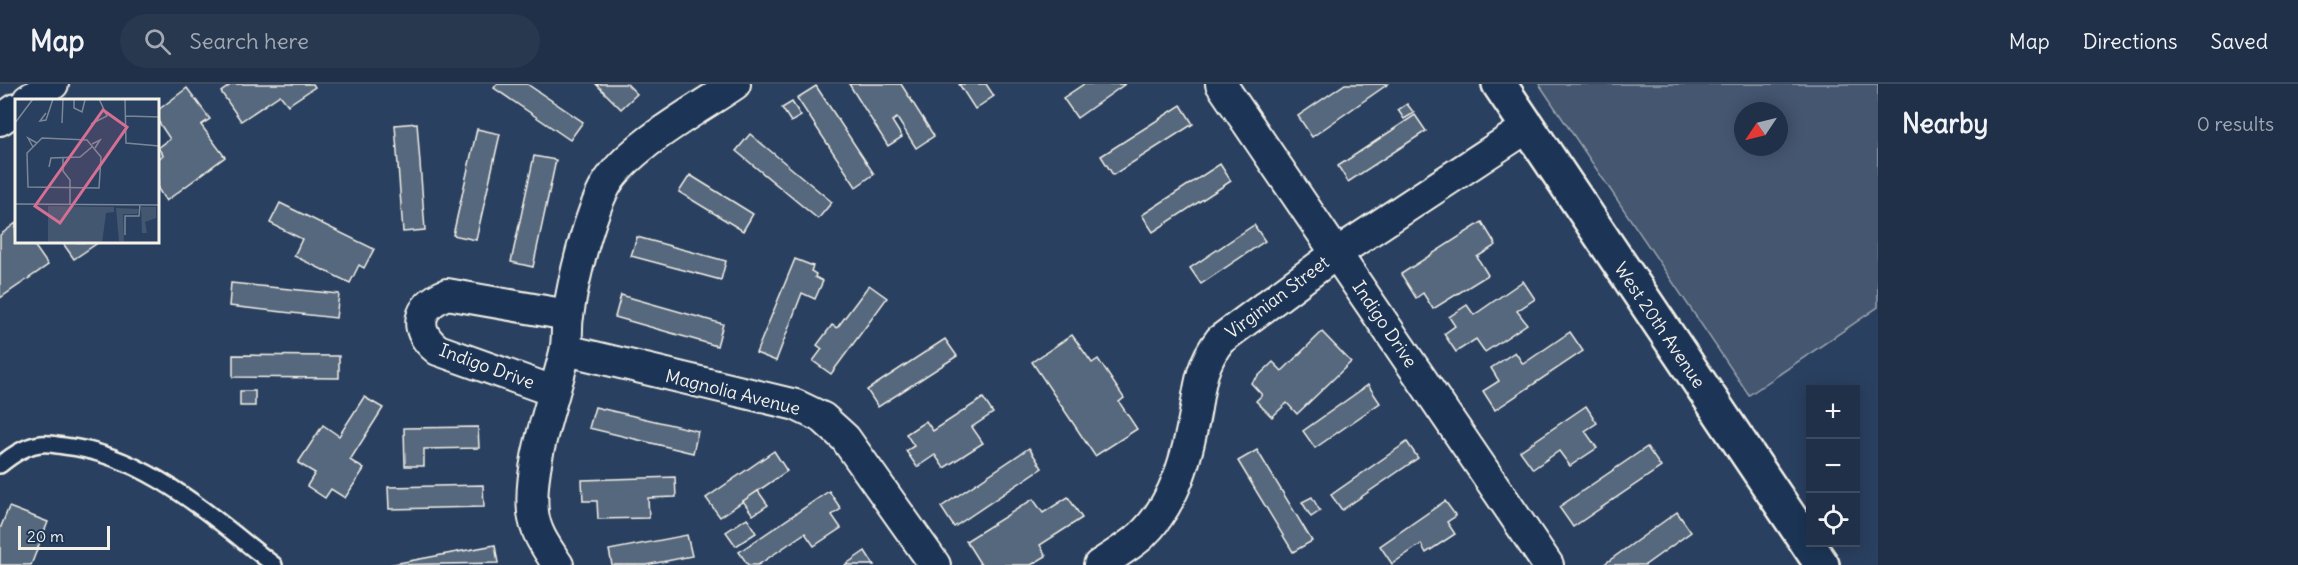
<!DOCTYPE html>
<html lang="en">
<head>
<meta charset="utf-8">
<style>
	:root { --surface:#203048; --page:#28384f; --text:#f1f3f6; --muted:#a2a9b4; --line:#3d4b60 }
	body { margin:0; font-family:Delius,sans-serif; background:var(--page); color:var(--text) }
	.controls { position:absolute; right:18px; bottom:18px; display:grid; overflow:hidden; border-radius:0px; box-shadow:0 3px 15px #0003 }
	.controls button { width:54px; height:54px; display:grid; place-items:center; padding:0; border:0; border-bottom:2px solid var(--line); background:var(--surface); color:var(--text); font:30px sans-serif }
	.compass { position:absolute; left:1734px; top:18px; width:54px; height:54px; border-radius:50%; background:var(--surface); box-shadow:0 3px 15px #0003; rotate:235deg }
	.scale { position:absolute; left:18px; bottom:15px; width:92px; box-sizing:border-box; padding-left:6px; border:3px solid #f4f1e8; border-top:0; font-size:16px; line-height:21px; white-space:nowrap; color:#f4f1e8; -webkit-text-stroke:4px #1d3557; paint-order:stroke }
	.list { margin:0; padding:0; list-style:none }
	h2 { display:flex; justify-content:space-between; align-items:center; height:78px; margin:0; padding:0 24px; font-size:26px }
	h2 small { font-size:20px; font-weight:400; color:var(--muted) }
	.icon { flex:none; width:33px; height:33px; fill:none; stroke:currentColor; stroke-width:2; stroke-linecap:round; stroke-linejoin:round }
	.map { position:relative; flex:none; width:1878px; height:481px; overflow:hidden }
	header { display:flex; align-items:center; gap:36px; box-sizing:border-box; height:84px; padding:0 30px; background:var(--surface); border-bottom:2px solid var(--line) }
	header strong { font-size:28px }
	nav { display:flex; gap:33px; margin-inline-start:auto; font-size:21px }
	.search { width:420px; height:54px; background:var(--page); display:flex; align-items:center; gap:15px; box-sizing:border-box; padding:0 21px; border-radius:33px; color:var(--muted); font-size:22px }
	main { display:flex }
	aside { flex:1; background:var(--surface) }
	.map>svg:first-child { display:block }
	.green { fill:#445771; stroke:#9ca4ac; stroke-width:1.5; fill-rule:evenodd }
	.building { fill:#56677d; stroke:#f4f1e8; stroke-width:1.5 }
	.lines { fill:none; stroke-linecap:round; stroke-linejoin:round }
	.lane-casing { stroke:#f4f1e8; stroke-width:20 }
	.street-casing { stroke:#f4f1e8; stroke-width:34 }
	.secondary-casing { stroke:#f4f1e8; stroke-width:38 }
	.lane { stroke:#1d3557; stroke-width:15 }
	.street { stroke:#1d3557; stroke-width:30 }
	.secondary { stroke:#1d3557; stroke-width:33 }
	.labels { text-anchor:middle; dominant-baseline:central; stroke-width:4.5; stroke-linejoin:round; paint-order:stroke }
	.street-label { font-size:18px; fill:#f4f1e8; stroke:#1d3557 }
	.inset-road { fill:none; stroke:#7b8796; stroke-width:1.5 }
	.view { fill:#d66f93; fill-opacity:0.15; stroke:#d66f93; stroke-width:3 }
	.inset-edge { fill:none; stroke:#f4f1e8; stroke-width:3 }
</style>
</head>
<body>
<header>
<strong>Map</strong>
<div class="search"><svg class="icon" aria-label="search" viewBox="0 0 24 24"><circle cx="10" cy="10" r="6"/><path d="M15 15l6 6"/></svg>Search here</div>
<nav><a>Map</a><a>Directions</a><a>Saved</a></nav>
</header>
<main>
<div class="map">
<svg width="1878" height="481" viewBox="0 0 1878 481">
	<rect width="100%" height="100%" fill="#2a4060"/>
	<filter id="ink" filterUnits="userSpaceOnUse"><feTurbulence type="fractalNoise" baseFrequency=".0167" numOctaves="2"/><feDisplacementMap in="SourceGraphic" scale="12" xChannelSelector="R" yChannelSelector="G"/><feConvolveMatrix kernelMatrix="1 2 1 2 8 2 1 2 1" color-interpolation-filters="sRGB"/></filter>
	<g filter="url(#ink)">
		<path class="green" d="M1539,0H1878V223L1749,311ZM1743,27H1779V63H1743Z"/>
		<g class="building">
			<path d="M232,0H313L315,3L288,21L280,11L241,37L221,8Z"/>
			<path d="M497,0H527L583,38L570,56L494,4Z"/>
			<path d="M596,0H627L637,10L621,25Z"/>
			<path d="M849,0H901L934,52L916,64L897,34L892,37L902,53L888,62Z"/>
			<path d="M959,0H986L994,12L975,25Z"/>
			<path d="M1084,0H1125L1077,34L1063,14Z"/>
			<path d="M1345,0H1388L1312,53L1298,32Z"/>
			<path d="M816,2L874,90L856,103L797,14Z"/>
			<path d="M187,4L210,35L201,41L225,73L166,117L158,105V75L163,71L158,64L170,55L158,37V26Z"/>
			<path d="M792,18L801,32L791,38L782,24Z"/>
			<path d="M1407,20L1414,29L1404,35L1398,26Z"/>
			<path d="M1181,21L1193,40L1113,91L1101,72Z"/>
			<path d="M1415,31L1426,47L1348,98L1338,82Z"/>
			<path d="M417,39L425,146L403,148L395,41Z"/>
			<path d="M477,45L500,50L476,156L453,151Z"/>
			<path d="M750,50L832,118L818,135L736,67Z"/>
			<path d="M534,72L556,76L533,183L511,178Z"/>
			<path d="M1220,80L1231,97L1153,148L1142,131Z"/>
			<path d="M690,91L753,130L743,147L679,108Z"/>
			<path d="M280,119L374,165L364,184L359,181L350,199L294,172L302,155L270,139Z"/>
			<path d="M1482,138L1496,161L1477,173L1488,191L1433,225L1423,209L1416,214L1401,190Z"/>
			<path d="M16,139V158H32L48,181L0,214V151Z"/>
			<path d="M1254,141L1265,157L1201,200L1190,184Z"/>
			<path d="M637,153L726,177L721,196L631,172Z"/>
			<path d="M62,158H99L74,175Z"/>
			<path d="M795,175L813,182L811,187L816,190L815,193L823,197L815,215L802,209L776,277L756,269Z"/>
			<path d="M1523,197L1535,215L1517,227L1527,240L1485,268L1476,255L1456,268L1444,250L1455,242L1449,233L1467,221L1474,231Z"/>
			<path d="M231,199L339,210L336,234L229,222Z"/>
			<path d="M869,201L887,214L831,290L813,277L822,265L817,261L832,241L837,244Z"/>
			<path d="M621,211L723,240L717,262L615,233Z"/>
			<path d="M1322,248L1351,278L1297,330L1287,319L1272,333L1256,317L1262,311L1251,299L1273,278L1282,287Z"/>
			<path d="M1570,248L1583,267L1495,326L1483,307L1499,297L1491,284L1515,268L1523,280Z"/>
			<path d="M1072,251L1092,279L1098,275L1124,314L1119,318L1137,345L1095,372L1032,278Z"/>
			<path d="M945,255L957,272L878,323L867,306Z"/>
			<path d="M233,271L339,272V294L233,293Z"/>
			<path d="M1368,301L1380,319L1315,364L1303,347Z"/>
			<rect x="240" y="307" width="15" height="15"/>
			<path d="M364,313L383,324L350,376L364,385L345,414L331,405L325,414L307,402L315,389L298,379L323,341L339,352Z"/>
			<path d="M983,314L993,329L972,343L983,359L944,384L935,371L917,383L906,367L914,362L906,350L926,337L933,347Z"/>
			<path d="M1586,322L1597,339L1585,347L1597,364L1570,382L1559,367L1533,385L1520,367Z"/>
			<path d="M595,323L698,347L693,369L589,344Z"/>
			<path d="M478,343L479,364L424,365V382H405L404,344Z"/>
			<path d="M1407,358L1418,374L1342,426L1331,411Z"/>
			<path d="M1647,363L1661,383L1573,443L1559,423Z"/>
			<path d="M1029,364L1042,384L954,443L941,423Z"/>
			<path d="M1257,366L1312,457L1293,468L1238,377Z"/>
			<path d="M774,367L787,387L720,433L706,414Z"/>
			<path d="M675,393L676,413L648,414L649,434L598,435L597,417H583L582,396Z"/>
			<path d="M483,401L484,423L389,425L388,403Z"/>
			<path d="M758,407L768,421L753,431L743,417Z"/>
			<path d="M829,407L841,425L832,431L841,444L814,462L805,449L758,481H748L739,468Z"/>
			<path d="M1068,413L1082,434L1040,461L1046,472L1031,481H981L966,457L1033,415L1043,429Z"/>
			<path d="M1312,413L1320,427L1311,433L1302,418Z"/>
			<path d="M1445,417L1456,432L1447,438L1455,450L1426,469L1421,460L1392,480L1380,462Z"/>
			<path d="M9,423L48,438L31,481H0V445Z"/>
			<path d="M1677,428L1691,448L1645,481H1603Z"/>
			<path d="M747,434L756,449L736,462L726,448Z"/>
			<path d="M687,451L692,472L646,481H612L609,466Z"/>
			<path d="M495,461L498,479L388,481Z"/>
			<path d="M865,467L874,481H845Z"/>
		</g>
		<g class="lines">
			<defs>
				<path id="lane" d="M0,381C11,372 26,361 41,360C48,359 56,361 64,362C147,371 210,432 274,481"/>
				<g id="street">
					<path d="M1221,0L1548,481"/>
					<path d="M28,16L53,0"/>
					<path d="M0,36L16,25"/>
					<path d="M566,266L796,321L823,334L845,354L935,481"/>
					<path d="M553,307L438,266C412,246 417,222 447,210L568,231"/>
					<path d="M558,481C547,464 535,449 533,428C528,379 554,316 565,268C568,256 566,243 568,232C573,196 589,131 606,101C629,62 697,26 735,0"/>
					<path d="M1099,481C1113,472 1128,463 1141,452C1176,419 1188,370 1196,324C1200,297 1203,278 1220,256L1337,169L1528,43"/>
				</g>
				<path id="secondary" d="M1499,0L1822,481"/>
			</defs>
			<use href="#lane" class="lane-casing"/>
			<use href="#street" class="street-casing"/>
			<use href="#secondary" class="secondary-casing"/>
			<use href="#lane" class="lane"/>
			<use href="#street" class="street"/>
			<use href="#secondary" class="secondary"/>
		</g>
	</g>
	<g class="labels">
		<g class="street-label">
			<text transform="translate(1277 213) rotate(-37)">Virginian Street</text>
			<text transform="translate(1385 240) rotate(56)">Indigo Drive</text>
			<text transform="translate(1660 241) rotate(56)">West 20th Avenue</text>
			<text transform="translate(487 282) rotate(20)">Indigo Drive</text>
			<text transform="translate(733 308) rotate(14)">Magnolia Avenue</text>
		</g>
	</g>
	<g transform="translate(15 15)">
		<rect width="144" height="144" fill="#2a4060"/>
		<path d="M33,107L99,108V113L91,114L87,144H33ZM126,108H141V119L130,123L132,134H127ZM101,109L124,110L122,115H108L109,143L104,142Z" fill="#445771"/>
		<path class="inset-road" d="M33,0H73M110,0L111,44L144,47M59,1V9L67,13L70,1M31,14L25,22L31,21L38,0M111,17L144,18M0,24L18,0M47,24L48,0M76,25L92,17L84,0M27,39L72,41L86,58L84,89L13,88L12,54ZM77,45L85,41L80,49M18,48L13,39L22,44M48,59V72L55,81V105M34,68L36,59L65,58L78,47M0,105L144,106M110,136V117H124L125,106"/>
		<path class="view" d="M88,11L112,28L45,124L20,107Z"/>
		<rect width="144" height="144" class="inset-edge"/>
	</g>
</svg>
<div class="controls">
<button>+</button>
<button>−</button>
<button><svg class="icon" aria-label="locate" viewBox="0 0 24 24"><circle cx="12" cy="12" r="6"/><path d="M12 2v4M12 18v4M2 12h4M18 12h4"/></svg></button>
</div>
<svg class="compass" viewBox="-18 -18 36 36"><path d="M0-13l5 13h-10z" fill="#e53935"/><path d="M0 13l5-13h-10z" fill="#a2a9b4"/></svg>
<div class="scale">20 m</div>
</div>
<aside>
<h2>Nearby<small>0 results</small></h2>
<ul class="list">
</ul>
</aside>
</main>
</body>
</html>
